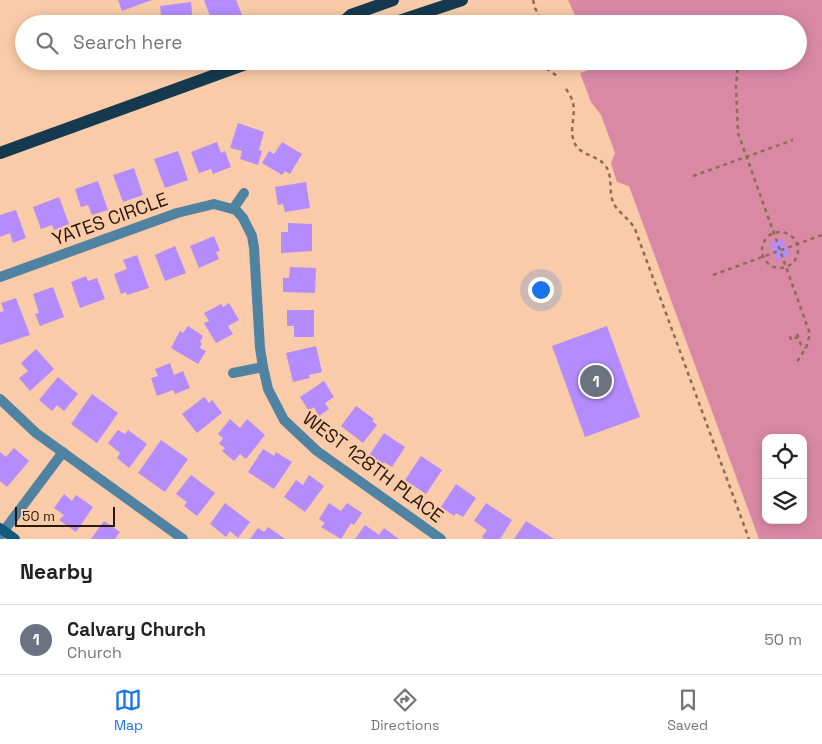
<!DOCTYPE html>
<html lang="en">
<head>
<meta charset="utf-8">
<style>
	:root { --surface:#fff; --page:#f6f6f6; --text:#222; --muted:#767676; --line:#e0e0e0; --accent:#1a73e8 }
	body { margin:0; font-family:"Space Grotesk",sans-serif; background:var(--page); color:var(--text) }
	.controls { position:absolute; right:15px; bottom:15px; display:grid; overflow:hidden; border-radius:10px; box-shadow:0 2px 12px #0003 }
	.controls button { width:45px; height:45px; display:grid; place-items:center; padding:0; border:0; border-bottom:1px solid var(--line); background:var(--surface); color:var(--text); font:25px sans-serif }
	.scale { position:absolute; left:15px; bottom:12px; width:100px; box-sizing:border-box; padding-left:5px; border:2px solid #29180b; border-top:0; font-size:14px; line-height:18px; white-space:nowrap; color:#29180b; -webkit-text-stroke:4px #f9cba8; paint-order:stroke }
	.you { position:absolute; left:540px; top:289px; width:18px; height:18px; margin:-12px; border:4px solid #fff; border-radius:50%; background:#1a73e8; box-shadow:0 0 0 8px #1a73e833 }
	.badge { display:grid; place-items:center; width:32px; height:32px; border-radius:50%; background:var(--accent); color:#fff; font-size:16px; font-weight:700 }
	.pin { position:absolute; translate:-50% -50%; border:2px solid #fff; box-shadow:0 1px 5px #0006 }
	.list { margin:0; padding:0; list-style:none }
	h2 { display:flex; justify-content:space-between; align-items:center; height:65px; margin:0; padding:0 20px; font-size:21px }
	h2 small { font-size:16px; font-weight:400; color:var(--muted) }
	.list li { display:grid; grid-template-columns:32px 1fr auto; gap:15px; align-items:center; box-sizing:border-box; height:70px; padding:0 20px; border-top:1px solid var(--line) }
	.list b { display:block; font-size:19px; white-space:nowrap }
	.list p { margin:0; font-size:16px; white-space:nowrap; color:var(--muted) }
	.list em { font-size:16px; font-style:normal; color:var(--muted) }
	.icon { flex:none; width:28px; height:28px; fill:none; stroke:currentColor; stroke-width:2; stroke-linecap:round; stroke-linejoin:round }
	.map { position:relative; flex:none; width:822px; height:539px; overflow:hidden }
	.search { position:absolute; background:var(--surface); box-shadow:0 2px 12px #0003; left:15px; right:15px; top:15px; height:55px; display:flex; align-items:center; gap:12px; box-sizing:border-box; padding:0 18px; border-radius:28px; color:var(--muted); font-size:19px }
	.sheet { height:135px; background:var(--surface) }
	nav { display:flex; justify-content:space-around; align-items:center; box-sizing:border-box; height:70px; border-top:1px solid var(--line); background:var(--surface); font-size:14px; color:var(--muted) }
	nav a { display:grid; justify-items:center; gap:2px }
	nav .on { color:var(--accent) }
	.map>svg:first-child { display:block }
	.green { fill:#da89a5; fill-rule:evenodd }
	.building { fill:#b48cfe }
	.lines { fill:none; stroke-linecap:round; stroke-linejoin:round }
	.path { stroke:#8c6d56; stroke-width:2.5; stroke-dasharray:4 4; stroke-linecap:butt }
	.street { stroke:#5082a2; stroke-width:10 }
	.secondary { stroke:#13587d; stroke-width:10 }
	.primary { stroke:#15394e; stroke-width:12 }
	.labels { text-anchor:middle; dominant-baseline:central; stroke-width:4; stroke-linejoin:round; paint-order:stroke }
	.street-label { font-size:19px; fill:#29180b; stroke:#f9cba8 }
</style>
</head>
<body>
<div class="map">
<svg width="822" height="539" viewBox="0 0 822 539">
	<rect width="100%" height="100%" fill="#f9cba8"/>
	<path class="green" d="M568,0H822V539H759L629,186L617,182L611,163L615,153L601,115L591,102L580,73L598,67L596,61H798V24H579ZM766,438H803V520H766Z"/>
	<g class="building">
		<path d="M118,0H152L122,11Z"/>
		<path d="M204,0H236L242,15L218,24H213Z"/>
		<path d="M191,2L193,24H162L160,6Z"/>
		<path d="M238,123L264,132L259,150L262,151L258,165L240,159L242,151L230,148Z"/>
		<path d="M217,142L221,153L225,151L231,167L213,174L211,169L199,173L191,152Z"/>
		<path d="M282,142L302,154L290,174L285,171L282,175L262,163L269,151L274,154Z"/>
		<path d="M178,151L188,180L165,188L154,159Z"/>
		<path d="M134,168L143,195L123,202L113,175Z"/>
		<path d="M98,181L108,210L92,215L88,205L81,207L75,189Z"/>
		<path d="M306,182L310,208L285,212L283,204L278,205L275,187Z"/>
		<path d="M59,197L69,224L54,230L52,225L41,229L33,207Z"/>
		<path d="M16,210L26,238L13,243L10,233L0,237V215Z"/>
		<path d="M288,223L312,224V251L281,253V232H288Z"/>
		<path d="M214,236L220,251L216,252L219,259L199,268L190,246Z"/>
		<path d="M783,239L789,256L777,260L770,243Z"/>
		<path d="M175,246L186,273L165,281L155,255Z"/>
		<path d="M137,255L149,288L127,295L126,292L121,294L114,274L127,269L123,260Z"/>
		<path d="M290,267L316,268L315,293L283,292V278H289Z"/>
		<path d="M86,276L88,281L97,278L105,299L80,308L71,282Z"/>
		<path d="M53,287L64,317L40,326L35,314L39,313L33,294Z"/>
		<path d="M16,298L30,335L0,345V312L4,311L1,303Z"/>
		<path d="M229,303L239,320L228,326L233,334L216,343L204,323L209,321L204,313L221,304L223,307Z"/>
		<path d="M287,310H314V337H294V326H287Z"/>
		<path d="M188,326L203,336L200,342L202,343L200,348L206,351L198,364L171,348L180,331L183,333Z"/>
		<path d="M607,326L640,417L585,437L552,346Z"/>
		<path d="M316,346L322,372L309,375L310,378L293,382L286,353Z"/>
		<path d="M36,349L54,369L30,391L19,378L28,371L21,363Z"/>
		<path d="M170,363L174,375L183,371L190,388L175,394L173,390L157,396L151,378L158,376L155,369Z"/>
		<path d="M58,377L78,394L64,411L57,405L52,411L39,400Z"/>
		<path d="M324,381L334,397L325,403L329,409L319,416L314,407L309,411L300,397Z"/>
		<path d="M92,394L118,413L97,443L71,424Z"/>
		<path d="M204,397L209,403L212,400L222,413L197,433L182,414Z"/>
		<path d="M356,406L374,419L372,421L377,425L363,443L341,426Z"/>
		<path d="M230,419L240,428L247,419L265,435L246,459L240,454L234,461L222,451L225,448L219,444L223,438L218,434Z"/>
		<path d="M118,430L125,434L128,430L147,444L129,468L117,458L120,453L108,443Z"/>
		<path d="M384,433L405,447L392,467L384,462L381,466L368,457Z"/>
		<path d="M161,440L188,459L165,492L138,473Z"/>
		<path d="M14,448L29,461L7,487L0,481V452L6,457Z"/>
		<path d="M263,449L274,456L276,452L292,462L274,489L248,472Z"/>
		<path d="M421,456L442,470L426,494L405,480Z"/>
		<path d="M191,475L215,493L197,516L184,506L187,502L176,494Z"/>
		<path d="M309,475L324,486L305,512L284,497L296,480L303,485Z"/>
		<path d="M456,484L476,498L463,517L456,513L454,516L441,507Z"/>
		<path d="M64,494L72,501L76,495L93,507L76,532L59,520L64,515L54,508Z"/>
		<path d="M225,503L250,522L238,538L230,531L226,537L210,524Z"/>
		<path d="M329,503L341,511L347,503L362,513L354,525L351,523L341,539L321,527L325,523L319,519Z"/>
		<path d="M486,503L512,520L500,539H484L482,537L487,530L474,521Z"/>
		<path d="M104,521L120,532L115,539H91Z"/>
		<path d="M526,521L554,539H514Z"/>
		<path d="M365,525L379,535L384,528L399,539H355Z"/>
		<path d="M268,527L285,539H250L258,528L264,532Z"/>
	</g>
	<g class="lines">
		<g class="path">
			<path d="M533,0L535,8L544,24"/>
			<path d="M543,61C544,69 553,73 559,77"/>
			<path d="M738,61L736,87L738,133L810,334L806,348L796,363"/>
			<path d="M566,89C569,93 572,98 573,103C576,116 569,129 574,142C580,156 595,154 604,164C614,175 608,190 613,202C617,212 630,219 635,229L749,539"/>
			<path d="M693,176L793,140"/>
			<circle cx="780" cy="250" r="18"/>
			<path d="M713,275L822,235"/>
			<path d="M797,334L801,345L806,348"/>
			<path d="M790,336L791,340L798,337"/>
		</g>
		<g class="street">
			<path d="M233,209L244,193"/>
			<path d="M0,277L177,213L214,204L236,210L243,218L252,236L254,248L260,348L263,367L268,389L284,420L317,451L441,539"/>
			<path d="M233,373L263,367"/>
			<path d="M0,399L36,433L183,539"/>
			<path d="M0,536L63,452"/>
		</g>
		<path class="secondary" d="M0,528L15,539"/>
		<g class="primary">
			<path d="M341,24L351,15L393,0"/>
			<path d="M390,24L462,0"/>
			<path d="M0,153L254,61"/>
		</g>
	</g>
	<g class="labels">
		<g class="street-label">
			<text transform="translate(110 219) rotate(-20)">YATES CIRCLE</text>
			<text transform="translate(373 467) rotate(37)">WEST 128TH PLACE</text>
		</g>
	</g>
</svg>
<div class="controls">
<button><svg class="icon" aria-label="locate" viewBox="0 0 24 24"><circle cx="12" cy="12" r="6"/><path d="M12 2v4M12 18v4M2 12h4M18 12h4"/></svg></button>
<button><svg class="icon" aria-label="layers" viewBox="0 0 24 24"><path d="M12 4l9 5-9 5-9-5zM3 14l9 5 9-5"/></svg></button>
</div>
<div class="scale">50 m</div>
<div class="you"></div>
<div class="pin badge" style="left:596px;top:381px;background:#6b7280">1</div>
<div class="search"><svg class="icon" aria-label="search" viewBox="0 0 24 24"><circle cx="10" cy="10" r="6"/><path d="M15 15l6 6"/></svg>Search here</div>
</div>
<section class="sheet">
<h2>Nearby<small></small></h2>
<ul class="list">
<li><span class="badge" style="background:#6b7280">1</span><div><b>Calvary Church</b><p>Church</p></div><em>50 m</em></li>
</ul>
</section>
<nav>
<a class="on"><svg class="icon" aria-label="map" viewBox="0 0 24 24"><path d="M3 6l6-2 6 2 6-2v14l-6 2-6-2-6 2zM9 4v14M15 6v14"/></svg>Map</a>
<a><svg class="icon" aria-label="directions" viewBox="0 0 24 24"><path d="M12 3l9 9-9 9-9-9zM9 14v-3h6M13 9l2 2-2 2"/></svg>Directions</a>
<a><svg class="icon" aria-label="saved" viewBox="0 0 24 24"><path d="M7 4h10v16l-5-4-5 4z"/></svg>Saved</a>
</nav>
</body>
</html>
